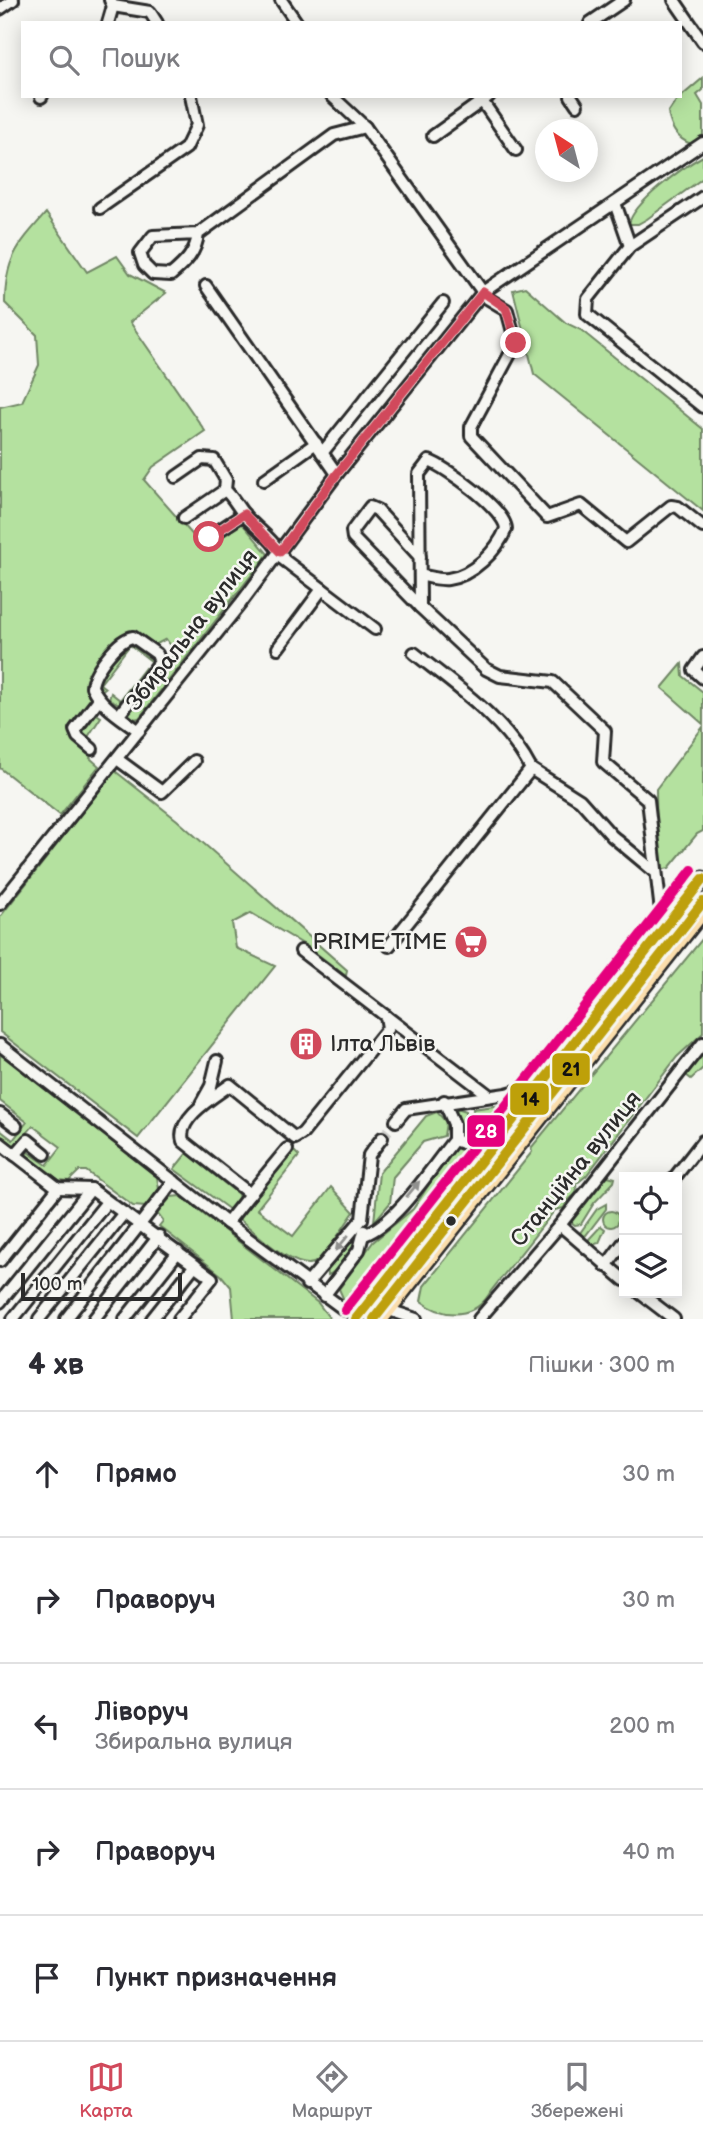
<!DOCTYPE html>
<html lang="uk">
<head>
<meta charset="utf-8">
<style>
	:root { --surface:#fff; --page:#f2f2f3; --text:#2b2b33; --muted:#7c7c81; --line:#e1e1e2; --accent:#d1495b }
	body { margin:0; font-family:"Balsamiq Sans",sans-serif; background:var(--page); color:var(--text) }
	.controls { position:absolute; right:21px; bottom:21px; display:grid; overflow:hidden; border-radius:0px; box-shadow:0 4px 18px #0003 }
	.controls button { width:63px; height:63px; display:grid; place-items:center; padding:0; border:0; border-bottom:2px solid var(--line); background:var(--surface); color:var(--text); font:35px sans-serif }
	.compass { position:absolute; left:535px; top:119px; width:63px; height:63px; border-radius:50%; background:var(--surface); box-shadow:0 4px 18px #0003; rotate:324deg }
	.scale { position:absolute; left:21px; bottom:18px; width:161px; box-sizing:border-box; padding-left:7px; border:4px solid #2b2b2b; border-top:0; font-size:19px; line-height:24px; white-space:nowrap; color:#2b2b2b; -webkit-text-stroke:5px #f6f6f2; paint-order:stroke }
	.stop { position:absolute; width:21px; height:21px; margin:-16px; border:5px solid #d1495b; border-radius:50%; background:#fff }
	.stop.end { background:#d1495b; border-color:#fff; box-shadow:0 2px 7px #0008 }
	.list { margin:0; padding:0; list-style:none }
	h2 { display:flex; justify-content:space-between; align-items:center; height:91px; margin:0; padding:0 28px; font-size:30px }
	h2 small { font-size:23px; font-weight:400; color:var(--muted) }
	.list li { display:grid; grid-template-columns:46px 1fr auto; gap:21px; align-items:center; box-sizing:border-box; height:126px; padding:0 28px; border-top:2px solid var(--line) }
	.list b { display:block; font-size:26px; white-space:nowrap }
	.list p { margin:0; font-size:23px; white-space:nowrap; color:var(--muted) }
	.list em { font-size:23px; font-style:normal; color:var(--muted) }
	.icon { flex:none; width:38px; height:38px; fill:none; stroke:currentColor; stroke-width:2; stroke-linecap:round; stroke-linejoin:round }
	.map { position:relative; flex:none; width:703px; height:1319px; overflow:hidden }
	.search { position:absolute; background:var(--surface); box-shadow:0 4px 18px #0003; left:21px; right:21px; top:21px; height:77px; display:flex; align-items:center; gap:18px; box-sizing:border-box; padding:0 24px; border-radius:0px; color:var(--muted); font-size:26px }
	.sheet { height:721px; background:var(--surface) }
	nav { display:flex; justify-content:space-around; align-items:center; box-sizing:border-box; height:98px; border-top:2px solid var(--line); background:var(--surface); font-size:19px; color:var(--muted) }
	nav a { display:grid; justify-items:center; gap:4px }
	nav .on { color:var(--accent) }
	.map>svg:first-child { display:block }
	.green { fill:#b4e19f; stroke:#708665; stroke-width:2 }
	.lines { fill:none; stroke-linecap:round; stroke-linejoin:round }
	.minor-tunnel { stroke:#cdcdca; stroke-width:10; stroke-dasharray:10 5; stroke-linecap:butt }
	.minor-casing { stroke:#2b2b2b; stroke-width:16 }
	.major-casing { stroke:#2b2b2b; stroke-width:19 }
	.minor { stroke:#f6f6f2; stroke-width:10 }
	.major { stroke:#fbddab; stroke-width:14 }
	.bus-1-casing { stroke:#f6f6f2; stroke-width:16 }
	.bus-2-casing { stroke:#f6f6f2; stroke-width:16 }
	.bus-3-casing { stroke:#f6f6f2; stroke-width:16 }
	.bus-1 { stroke:#bea009; stroke-width:10 }
	.bus-2 { stroke:#bea009; stroke-width:10 }
	.bus-3 { stroke:#e5007d; stroke-width:10 }
	.oneway { fill:#90908e }
	.route { stroke:#d1495b; stroke-width:9 }
	.bus-dot { fill:#2b2b2b; stroke:#f6f6f2; stroke-width:2.5 }
	.labels { text-anchor:middle; dominant-baseline:central; stroke-width:5; stroke-linejoin:round; paint-order:stroke }
	.street-label { font-size:23px; fill:#2b2b2b; stroke:#f6f6f2 }
	.poi-label { font-size:23px; fill:#2b2b2b; stroke:#f6f6f2; text-anchor:end }
	.line-badge { stroke:#f6f6f2; stroke-width:2.5 }
	.badge-label { font-size:19px; text-anchor:middle; font-weight:bold; fill:#fff }
	.pale-badge-label { font-size:19px; text-anchor:middle; font-weight:bold; fill:#111 }
</style>
</head>
<body>
<div class="map">
<svg width="703" height="1319" viewBox="0 0 703 1319">
	<rect width="100%" height="100%" fill="#f6f6f2"/>
	<filter id="ink" filterUnits="userSpaceOnUse"><feTurbulence type="fractalNoise" baseFrequency=".0143" numOctaves="2"/><feDisplacementMap in="SourceGraphic" scale="14" xChannelSelector="R" yChannelSelector="G"/><feConvolveMatrix kernelMatrix="1 2 1 2 8 2 1 2 1" color-interpolation-filters="sRGB"/></filter>
	<g filter="url(#ink)">
		<g class="green">
			<path d="M703,78V90L697,95L703,105V138L691,144C676,138 671,128 668,113L676,101Z"/>
			<path d="M703,156V178L647,219L638,224H629C633,203 683,167 703,156Z"/>
			<path d="M46,213L87,272L117,256L130,274L166,293L130,322L205,431L153,467L144,480L198,541L210,542L241,522L268,554L139,718L134,719L126,712L165,663L176,653L166,639L153,646L133,634L92,676V701L73,726L93,753L90,758L99,766L60,815L0,768V407L22,402L39,365L37,335L5,303C5,258 18,245 46,213Z"/>
			<path d="M525,287L566,323L581,330L703,429V511L534,374L513,290Z"/>
			<path d="M130,640L153,655L155,664L130,645L100,684L105,688L100,692L96,689V678Z"/>
			<path d="M682,664L683,676L703,692V724L662,688Z"/>
			<path d="M145,668L149,671L121,705L109,699L111,693L120,700Z"/>
			<path d="M95,713L101,717L86,740L78,728Z"/>
			<path d="M703,727V831L697,834L669,868L660,870L657,866L656,789Z"/>
			<path d="M115,771L177,820L347,970L346,976L308,947L251,913L232,923L236,948L275,966L138,1138L0,1032V917Z"/>
			<path d="M703,938V1033L677,1057L586,1176L576,1184L577,1193L567,1201L564,1208L555,1210L491,1291C476,1319 444,1319 421,1301L424,1286L532,1152L531,1148Z"/>
			<path d="M703,1053V1068L691,1079L686,1075Z"/>
			<path d="M0,1054L157,1177L159,1189L146,1207L133,1206L86,1171H79L69,1181L59,1180L25,1155L28,1152L47,1165L61,1147L33,1126L14,1148L0,1139V1130L13,1140L27,1122L0,1101Z"/>
			<path d="M509,1104L511,1108L478,1148L472,1133L473,1109Z"/>
			<path d="M457,1108L466,1111L465,1133H459L455,1114Z"/>
			<path d="M437,1112L446,1122L444,1136L423,1142L393,1177L390,1203L374,1222L379,1173L426,1116Z"/>
			<path d="M454,1146L463,1148L465,1158L357,1296L352,1300L343,1298L339,1289L373,1242L413,1209Z"/>
			<path d="M293,1150L299,1156L257,1209L293,1236L331,1187L354,1212C343,1227 331,1249 317,1261C299,1276 253,1230 238,1218Z"/>
			<path d="M187,1153L238,1194L239,1199L230,1210L174,1169Z"/>
			<path d="M608,1176L615,1178L614,1182L594,1203L581,1224L575,1225L571,1222L603,1177Z"/>
			<path d="M180,1196L318,1303L330,1319H234L231,1287L221,1275L159,1226L163,1221L157,1213L171,1197Z"/>
			<path d="M606,1204V1209L583,1239L579,1236L580,1233L597,1209Z"/>
			<circle cx="611" cy="1219" r="8"/>
			<path d="M601,1226L605,1229L599,1243L591,1245L589,1239Z"/>
			<path d="M359,1230C355,1246 344,1269 328,1275L327,1268Z"/>
		</g>
		<g class="lines">
			<path class="minor-tunnel" d="M382,1138L396,1121"/>
			<defs>
				<g id="minor">
					<path d="M110,0L113,6L150,12L157,23"/>
					<path d="M281,0L297,23"/>
					<path d="M674,0L703,42"/>
					<path d="M0,9L13,0"/>
					<path d="M108,23L113,6"/>
					<path d="M590,23L624,0"/>
					<path d="M332,96L365,127L487,298L507,310L516,343L471,427V436L547,517L581,505L626,542L671,506L678,507L703,527"/>
					<path d="M571,96L577,105"/>
					<path d="M41,97L42,96"/>
					<path d="M482,101L516,150"/>
					<path d="M433,136L489,96"/>
					<path d="M615,203L630,246L588,299L587,314L703,407"/>
					<path d="M100,208L186,148L197,125L191,96"/>
					<path d="M198,234C196,253 185,263 171,275L153,274L144,265L140,253L153,236L198,234L334,135L365,127"/>
					<path d="M630,246L703,197"/>
					<path d="M206,286L337,474"/>
					<path d="M322,453L443,303"/>
					<path d="M176,477L202,459L214,460L226,480L225,490C234,498 238,508 246,517C260,531 275,541 284,560L375,629"/>
					<path d="M264,480L316,443"/>
					<path d="M184,518L225,490"/>
					<path d="M209,537L244,514"/>
					<path d="M420,557L377,510L370,507L352,531L353,538L420,607"/>
					<path d="M420,575C429,577 439,580 448,579C472,576 497,551 506,529C506,510 446,467 429,461L419,474L420,607L486,669L500,676L553,682L605,731L603,762L648,800L663,929"/>
					<path d="M278,648L322,589"/>
					<path d="M414,653C457,687 505,719 531,769"/>
					<path d="M703,657L694,670L703,678"/>
					<path d="M119,715L160,662L157,654L133,637C118,639 93,672 92,687C101,706 122,718 139,731"/>
					<path d="M92,749L78,737L75,730L99,699"/>
					<path d="M117,759L162,792L194,761"/>
					<path d="M0,904L241,603L337,474L483,292L703,143"/>
					<path d="M389,946L531,769L580,800L612,836L654,871"/>
					<path d="M301,951L490,1096"/>
					<path d="M0,1045L227,1223L345,1310L360,1314L389,1310L416,1319"/>
					<path d="M444,1101L454,1124V1140"/>
					<path d="M201,1104L211,1086L217,1061"/>
					<path d="M0,1114L16,1126"/>
					<path d="M396,1121L406,1109L506,1094L542,1084"/>
					<path d="M0,1143L58,1188L91,1189L212,1278L179,1319"/>
					<path d="M15,1155L28,1140L45,1154"/>
					<path d="M675,1177L703,1141"/>
					<path d="M250,1194L287,1149"/>
					<path d="M227,1223L250,1194L183,1141C176,1118 215,1096 230,1085L295,1138L303,1133L388,1028L386,1016"/>
					<path d="M560,1225L624,1280"/>
					<path d="M364,1235C397,1223 432,1167 454,1140L471,1146L474,1156L468,1173"/>
					<path d="M0,1261L58,1188"/>
					<path d="M606,1266L624,1242"/>
					<path d="M307,1284L362,1219L369,1155L382,1138"/>
					<path d="M640,1293L674,1319"/>
					<path d="M324,1296L359,1250L364,1231"/>
					<path d="M0,1302L91,1189"/>
					<path d="M13,1319L107,1202"/>
					<path d="M39,1319L124,1213"/>
					<path d="M66,1319L174,1181"/>
					<path d="M94,1319L159,1236"/>
					<path d="M125,1319L178,1252"/>
					<path d="M152,1319L195,1265"/>
					<path d="M479,1319L560,1225L703,1043"/>
				</g>
				<g id="major">
					<path d="M356,1319L703,879"/>
					<path d="M381,1319L703,911"/>
				</g>
			</defs>
			<use href="#minor" class="minor-casing"/>
			<use href="#major" class="major-casing"/>
			<use href="#minor" class="minor"/>
			<use href="#major" class="major"/>
			<defs>
				<path id="bus-1" d="M356,1319L703,879"/>
				<path id="bus-2" d="M374,1319L703,902"/>
				<path id="bus-3" d="M345,1310L692,870"/>
			</defs>
			<use href="#bus-1" class="bus-1-casing"/>
			<use href="#bus-2" class="bus-2-casing"/>
			<use href="#bus-3" class="bus-3-casing"/>
			<use href="#bus-1" class="bus-1"/>
			<use href="#bus-2" class="bus-2"/>
			<use href="#bus-3" class="bus-3"/>
		</g>
		<defs><path id="oneway-solid" d="M-6-.8H1V-3.2L6.5 0L1 3.2V.8H-6Z" transform="scale(1.75)"/></defs>
		<g class="oneway">
			<use href="#oneway-solid" transform="translate(413 1189) rotate(-50)"/>
			<use href="#oneway-solid" transform="translate(342 1243) rotate(130)"/>
		</g>
	</g>
	<g class="lines" filter="url(#ink)">
		<path class="route" d="M209,537L244,514L280,552L337,474L483,292L506,308L516,343"/>
	</g>
	<defs>
		<symbol id="supermarket-disc" viewBox="-11 -11 22 22"><circle r="9.5" fill="#d1495b" stroke="#f6f6f2"/><path d="M-6-5.5h2.5l.6 2H6L4.5 2H-2.5L-4.4-4H-6ZM-1.5 3.2a1.3 1.3 0 1 0 .1 0ZM3 3.2a1.3 1.3 0 1 0 .1 0Z" fill="#fff"/></symbol>
		<symbol id="building-disc" viewBox="-11 -11 22 22"><circle r="9.5" fill="#d1495b" stroke="#f6f6f2"/><path d="M-4-6H4V6H1V3H-1V6H-4ZM-2.5-4.3h1.7v1.8h-1.7ZM.8-4.3h1.7v1.8H.8ZM-2.5-1h1.7V.8h-1.7ZM.8-1h1.7V.8H.8Z" fill="#fff"/></symbol>
	</defs>
	<g fill-rule="evenodd">
		<use href="#supermarket-disc" x="452" y="923" width="38" height="38"/>
		<use href="#building-disc" x="287" y="1025" width="38" height="38"/>
	</g>
	<circle class="bus-dot" cx="451" cy="1221" r="6"/>
	<g class="labels">
		<g class="street-label">
			<text transform="translate(192 630) rotate(-52)">Збиральна вулиця</text>
			<text transform="translate(576 1169) rotate(-51)">Станційна вулиця</text>
		</g>
		<g class="poi-label">
			<text x="447" y="942">PRIME TIME</text>
			<text x="330" y="1044" text-anchor="start">Ілта Львів</text>
		</g>
	</g>
	<g class="line-badge">
		<rect x="551" y="1052" width="40" height="34" rx="7" fill="#bea009"/>
		<rect x="509" y="1082" width="41" height="34" rx="7" fill="#bea009"/>
		<rect x="466" y="1114" width="40" height="34" rx="7" fill="#e5007d"/>
	</g>
	<g class="badge-label">
		<text x="486" y="1138">28</text>
	</g>
	<g class="pale-badge-label">
		<text x="571" y="1076">21</text>
		<text x="530" y="1106">14</text>
	</g>
</svg>
<div class="controls">
<button><svg class="icon" aria-label="locate" viewBox="0 0 24 24"><circle cx="12" cy="12" r="6"/><path d="M12 2v4M12 18v4M2 12h4M18 12h4"/></svg></button>
<button><svg class="icon" aria-label="layers" viewBox="0 0 24 24"><path d="M12 4l9 5-9 5-9-5zM3 14l9 5 9-5"/></svg></button>
</div>
<svg class="compass" viewBox="-18 -18 36 36"><path d="M0-13l5 13h-10z" fill="#e53935"/><path d="M0 13l5-13h-10z" fill="#7c7c81"/></svg>
<div class="scale">100 m</div>
<div class="stop" style="left:209px;top:537px"></div>
<div class="stop end" style="left:516px;top:343px"></div>
<div class="search"><svg class="icon" aria-label="search" viewBox="0 0 24 24"><circle cx="10" cy="10" r="6"/><path d="M15 15l6 6"/></svg>Пошук</div>
</div>
<section class="sheet">
<h2>4 хв<small>Пішки · 300 m</small></h2>
<ul class="list">
<li><svg class="icon" aria-label="ahead" viewBox="0 0 24 24"><path d="M12 20V5M6 11l6-6 6 6"/></svg><div><b>Прямо</b></div><em>30 m</em></li>
<li><svg class="icon" aria-label="right" viewBox="0 0 24 24"><path d="M7 20v-9h11M14 6l5 5-5 5"/></svg><div><b>Праворуч</b></div><em>30 m</em></li>
<li><svg class="icon" aria-label="left" viewBox="0 0 24 24"><path d="M17 20v-9H6M10 6l-5 5 5 5"/></svg><div><b>Ліворуч</b><p>Збиральна вулиця</p></div><em>200 m</em></li>
<li><svg class="icon" aria-label="right" viewBox="0 0 24 24"><path d="M7 20v-9h11M14 6l5 5-5 5"/></svg><div><b>Праворуч</b></div><em>40 m</em></li>
<li><svg class="icon" aria-label="arrive" viewBox="0 0 24 24"><path d="M6 21V4h12l-3 4 3 4H6"/></svg><div><b>Пункт призначення</b></div></li>
</ul>
</section>
<nav>
<a class="on"><svg class="icon" aria-label="map" viewBox="0 0 24 24"><path d="M3 6l6-2 6 2 6-2v14l-6 2-6-2-6 2zM9 4v14M15 6v14"/></svg>Карта</a>
<a><svg class="icon" aria-label="directions" viewBox="0 0 24 24"><path d="M12 3l9 9-9 9-9-9zM9 14v-3h6M13 9l2 2-2 2"/></svg>Маршрут</a>
<a><svg class="icon" aria-label="saved" viewBox="0 0 24 24"><path d="M7 4h10v16l-5-4-5 4z"/></svg>Збережені</a>
</nav>
</body>
</html>
